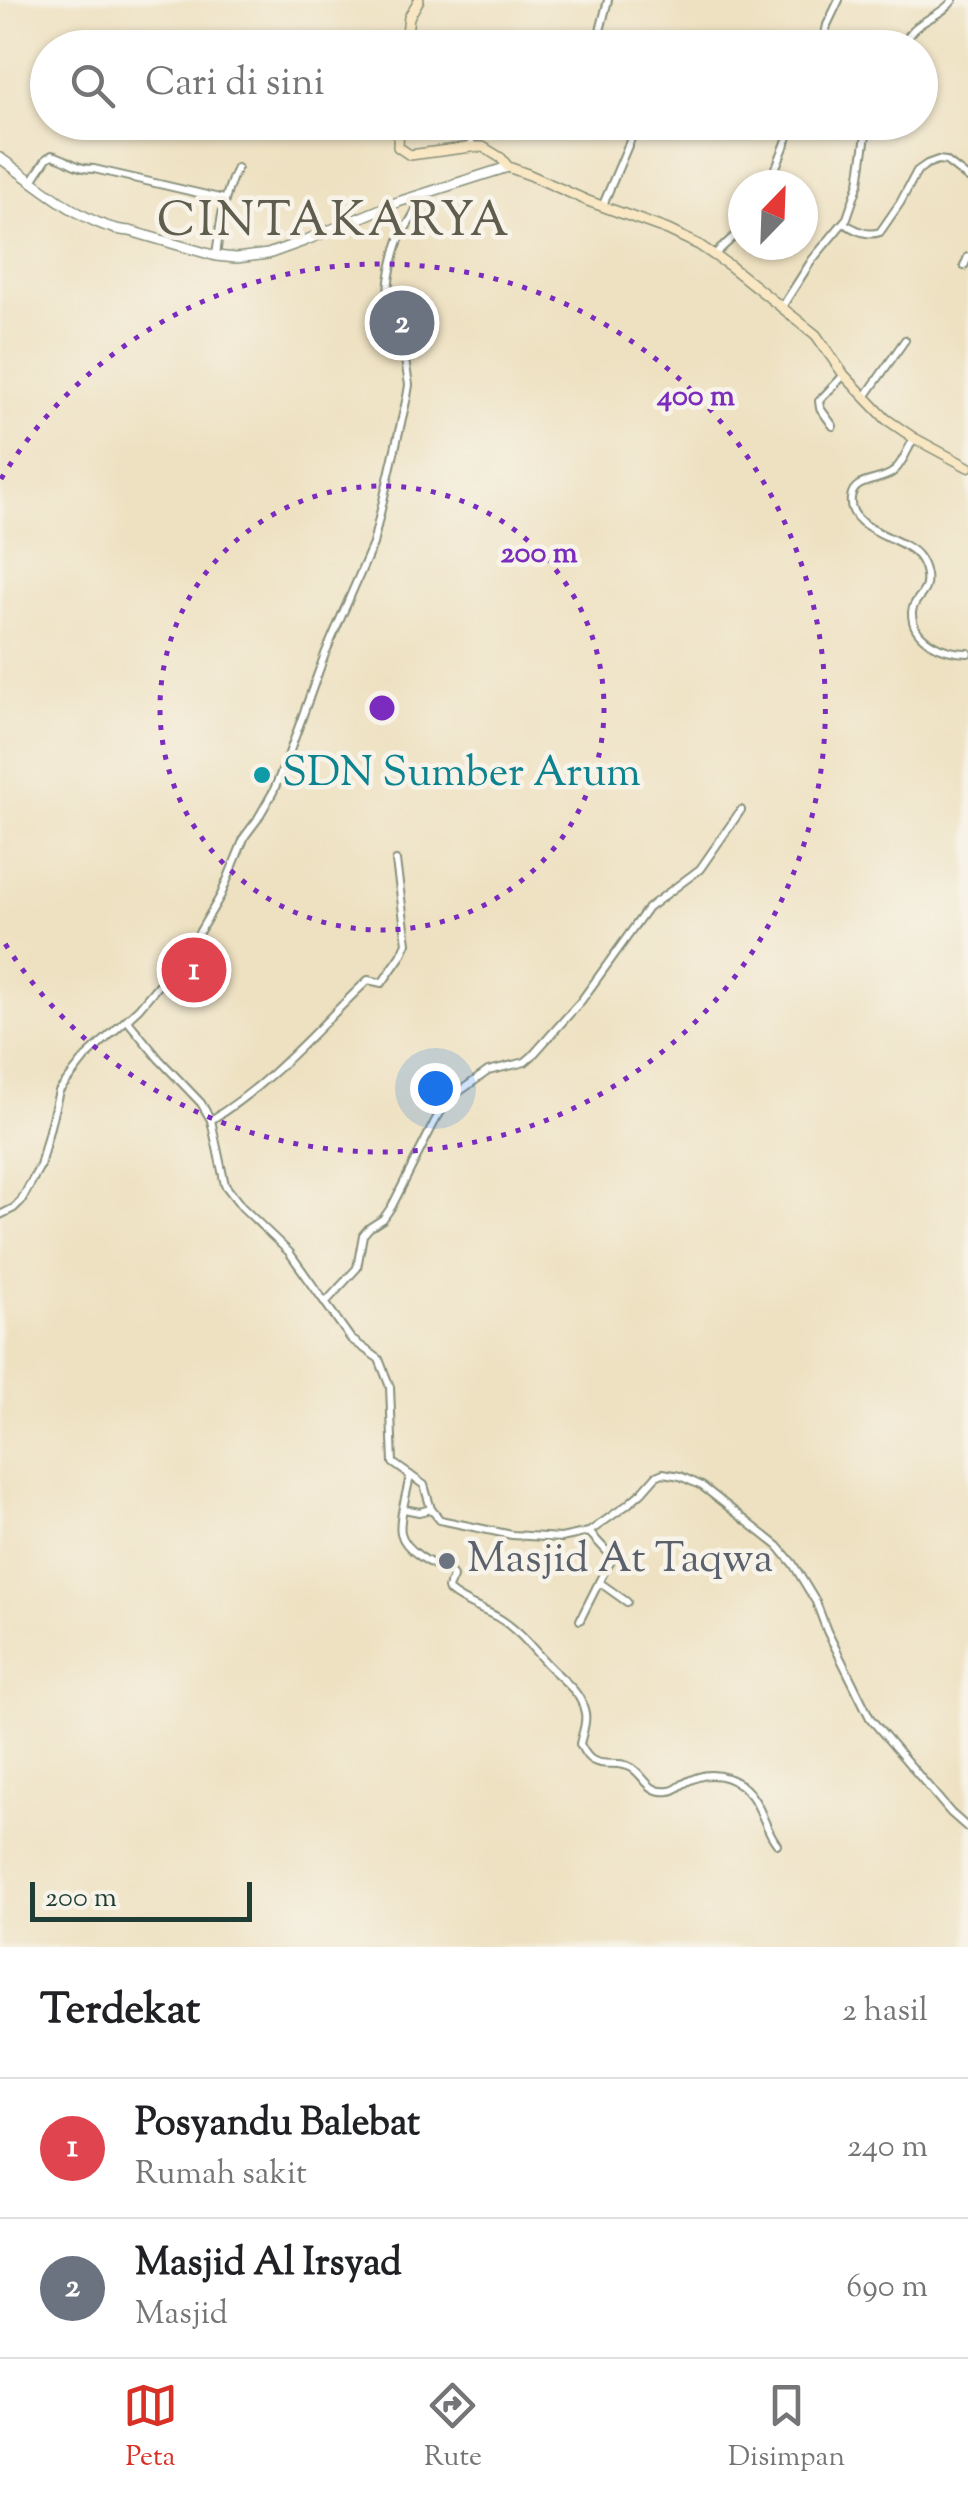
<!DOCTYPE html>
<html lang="id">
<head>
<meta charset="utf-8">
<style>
	:root { --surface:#fff; --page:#f2f2f2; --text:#202124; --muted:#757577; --line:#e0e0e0; --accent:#d93025 }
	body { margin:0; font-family:"Sorts Mill Goudy",serif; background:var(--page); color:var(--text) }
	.compass { position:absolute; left:728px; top:170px; width:90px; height:90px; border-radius:50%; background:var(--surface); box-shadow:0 2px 8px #0004; rotate:23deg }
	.scale { position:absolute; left:30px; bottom:25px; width:222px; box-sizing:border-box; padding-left:10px; border:5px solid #1f3d34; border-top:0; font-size:28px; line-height:35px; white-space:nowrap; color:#1f3d34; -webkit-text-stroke:8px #f7f3e8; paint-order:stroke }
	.you { position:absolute; left:435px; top:1088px; width:35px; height:35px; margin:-25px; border:8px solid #fff; border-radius:50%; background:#1a73e8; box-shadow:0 0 0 15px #1a73e833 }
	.badge { display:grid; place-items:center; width:65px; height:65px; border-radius:50%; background:var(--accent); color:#fff; font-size:32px; font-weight:700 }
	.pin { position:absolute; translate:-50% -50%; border:5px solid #fff; box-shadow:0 2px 10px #0006 }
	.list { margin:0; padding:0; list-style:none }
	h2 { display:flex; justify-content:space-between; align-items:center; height:130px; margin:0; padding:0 40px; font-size:42px }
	h2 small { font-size:32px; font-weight:400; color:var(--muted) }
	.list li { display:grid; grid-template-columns:65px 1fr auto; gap:30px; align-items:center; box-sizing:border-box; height:140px; padding:0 40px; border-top:2px solid var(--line) }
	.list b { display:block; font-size:38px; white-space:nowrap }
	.list p { margin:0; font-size:32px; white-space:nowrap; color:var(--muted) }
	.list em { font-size:32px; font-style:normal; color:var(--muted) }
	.icon { flex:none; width:55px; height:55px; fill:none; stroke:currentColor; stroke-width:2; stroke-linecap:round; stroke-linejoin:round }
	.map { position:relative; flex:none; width:968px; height:1947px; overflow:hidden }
	.search { position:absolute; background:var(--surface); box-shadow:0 2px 8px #0004; left:30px; right:30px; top:30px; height:110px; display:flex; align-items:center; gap:25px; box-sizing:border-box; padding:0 35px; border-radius:55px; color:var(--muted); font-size:38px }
	.sheet { height:410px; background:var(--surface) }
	nav { display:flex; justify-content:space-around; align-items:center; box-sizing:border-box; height:140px; border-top:2px solid var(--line); background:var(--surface); font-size:28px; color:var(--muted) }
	nav a { display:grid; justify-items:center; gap:5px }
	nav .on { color:var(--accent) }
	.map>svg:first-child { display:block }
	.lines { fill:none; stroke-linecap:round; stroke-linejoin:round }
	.minor-casing { stroke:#868f7a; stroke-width:10 }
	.tertiary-casing { stroke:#868f7a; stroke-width:12 }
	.secondary-casing { stroke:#868f7a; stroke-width:12 }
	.minor { stroke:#fff; stroke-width:6 }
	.tertiary { stroke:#fff; stroke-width:9 }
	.secondary { stroke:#f9e7c3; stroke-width:9 }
	.ring { fill:none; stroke:#7b2cbf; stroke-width:5; stroke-dasharray:5 10 }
	.culture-dot { fill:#0f9aa8; stroke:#f7f3e8; stroke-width:4 }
	.worship-dot { fill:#6b7280; stroke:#f7f3e8; stroke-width:4 }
	.labels { text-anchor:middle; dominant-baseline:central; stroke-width:9; stroke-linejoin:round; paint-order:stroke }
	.culture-label { font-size:42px; fill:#0d838f; stroke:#f7f3e8; text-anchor:start }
	.worship-label { font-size:42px; fill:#5b616d; stroke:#f7f3e8; text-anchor:start }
	.quarter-label { font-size:48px; letter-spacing:2.5px; fill:#5f5d4d; stroke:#f7f3e8 }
	.centre { fill:#7b2cbf; stroke:#f7f3e8; stroke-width:5 }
	.ring-label { font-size:30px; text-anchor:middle; font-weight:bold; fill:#7b2cbf; stroke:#f7f3e8; stroke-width:9; stroke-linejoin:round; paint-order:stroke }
</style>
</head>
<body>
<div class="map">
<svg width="968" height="1947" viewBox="0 0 968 1947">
	<rect width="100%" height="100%" fill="#f7f3e8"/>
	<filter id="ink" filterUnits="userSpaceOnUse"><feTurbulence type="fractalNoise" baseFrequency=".01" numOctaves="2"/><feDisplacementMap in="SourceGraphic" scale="20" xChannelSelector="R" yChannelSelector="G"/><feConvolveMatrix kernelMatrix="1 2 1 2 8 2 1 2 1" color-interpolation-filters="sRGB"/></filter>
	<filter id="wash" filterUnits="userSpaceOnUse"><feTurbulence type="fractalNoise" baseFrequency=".0048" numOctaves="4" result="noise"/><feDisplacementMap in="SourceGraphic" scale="40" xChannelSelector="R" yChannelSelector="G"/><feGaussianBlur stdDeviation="2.25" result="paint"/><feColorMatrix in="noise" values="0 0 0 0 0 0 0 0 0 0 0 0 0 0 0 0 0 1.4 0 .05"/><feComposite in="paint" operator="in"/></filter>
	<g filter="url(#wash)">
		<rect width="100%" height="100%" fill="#eee1c1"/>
	</g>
	<g filter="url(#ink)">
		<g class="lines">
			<defs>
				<g id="minor">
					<path d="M604,48L600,31L608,0"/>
					<path d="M822,48L827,25L839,0"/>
					<path d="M905,48C907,21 939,20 953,0"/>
					<path d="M471,147L472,122"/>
					<path d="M32,181L47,158L52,155C71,160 74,169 94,169L224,199"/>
					<path d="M769,185L794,122"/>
					<path d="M602,207L638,122"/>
					<path d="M843,223C855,229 866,237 880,232L900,203L917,171L927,164L938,160L946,161L968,178"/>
					<path d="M714,255L743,228"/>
					<path d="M216,256C220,225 223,196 237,168"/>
					<path d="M964,266L968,257"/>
					<path d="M782,307L812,260L847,218L859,183L867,128L870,122"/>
					<path d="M865,397L905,340"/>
					<path d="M833,426L820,408L819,401L844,375"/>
					<path d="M914,438C908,448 903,463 894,471C882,483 853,477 851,498C847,531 903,536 918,556C925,565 930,582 923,592C919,599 913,602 912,612C911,640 944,653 968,653"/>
					<path d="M127,1020L159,1059L201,1103L211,1120L225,1185L242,1207L289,1252L351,1339L379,1359L390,1387L393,1463L424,1485L431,1509L440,1520L512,1535L561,1538L589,1532L627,1505L642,1492L656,1476L663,1473L680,1476L702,1486L778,1546L793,1564L816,1602L827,1631L870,1718L951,1813L968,1828"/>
					<path d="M211,1120C274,1081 315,1030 368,980L382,983L401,956L407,943L396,861"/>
					<path d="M0,1215L14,1208L21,1201L40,1166L59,1091L86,1057L139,1008L193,943L221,895L245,836L257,820L273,792L287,759L325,654L373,544L407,397L409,385L405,360L409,349L421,328C417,307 393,314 389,296C386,284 395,251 399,240C406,224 418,214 419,196"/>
					<path d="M325,1303L357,1268L363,1235L369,1228L383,1219L392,1206L435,1121L449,1099L488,1071L525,1062L532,1056L581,1001L648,908L700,869L741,810"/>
					<path d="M410,1475C408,1490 398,1519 401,1533C405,1552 436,1566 452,1574L453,1577L448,1588L449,1591C464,1604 481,1608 497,1617C518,1629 532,1648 548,1665C562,1680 581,1691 585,1713C587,1723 582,1734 580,1744C583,1750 587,1758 594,1761C606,1767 619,1760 632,1768C645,1776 648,1794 669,1791C675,1791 678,1787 683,1784C702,1772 722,1772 741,1785C762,1801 762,1825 777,1844"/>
					<path d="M404,1509L419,1512L431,1509"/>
					<path d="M599,1582L627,1602"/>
					<path d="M580,1620L602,1576L613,1558L589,1532"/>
				</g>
				<path id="tertiary" d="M0,158C33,181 89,230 130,231L216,256L236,258L268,254L304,241L398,202L508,167"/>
				<g id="secondary">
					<path d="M405,48L409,17L419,0"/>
					<path d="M399,122L398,147L410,155L471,147H483L501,158L508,167L530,175L588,201L668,230L699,245L730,266L816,335L844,375L886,419L914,438L968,467"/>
				</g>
			</defs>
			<use href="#minor" class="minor-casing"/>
			<use href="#tertiary" class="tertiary-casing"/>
			<use href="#secondary" class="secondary-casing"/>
			<use href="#minor" class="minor"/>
			<use href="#tertiary" class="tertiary"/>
			<use href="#secondary" class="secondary"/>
		</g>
	</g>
	<g class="ring">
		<circle cx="382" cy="708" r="222"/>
		<path d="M1 479A444 444 0 1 1 1 937"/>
	</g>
	<circle class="culture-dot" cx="262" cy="775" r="10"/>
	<circle class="worship-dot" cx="447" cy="1561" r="10"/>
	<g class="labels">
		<g class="culture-label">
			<text x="282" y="775">SDN Sumber Arum</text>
		</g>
		<g class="worship-label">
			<text x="467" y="1561">Masjid At Taqwa</text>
		</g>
		<g class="quarter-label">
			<text x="334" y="223">CINTAKARYA</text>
		</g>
	</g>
	<circle cx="382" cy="708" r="15" class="centre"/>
	<g class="ring-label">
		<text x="696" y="405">400 m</text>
		<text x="539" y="562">200 m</text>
	</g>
</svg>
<svg class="compass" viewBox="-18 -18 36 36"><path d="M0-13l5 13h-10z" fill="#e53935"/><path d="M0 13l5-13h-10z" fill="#757577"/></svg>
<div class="scale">200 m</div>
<div class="you"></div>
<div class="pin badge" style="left:194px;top:970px;background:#e0444e">1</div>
<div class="pin badge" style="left:402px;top:323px;background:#6b7280">2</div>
<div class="search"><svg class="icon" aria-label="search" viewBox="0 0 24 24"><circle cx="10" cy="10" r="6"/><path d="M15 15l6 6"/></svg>Cari di sini</div>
</div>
<section class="sheet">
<h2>Terdekat<small>2 hasil</small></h2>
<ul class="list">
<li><span class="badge" style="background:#e0444e">1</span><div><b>Posyandu Balebat</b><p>Rumah sakit</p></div><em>240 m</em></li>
<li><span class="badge" style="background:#6b7280">2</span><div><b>Masjid Al Irsyad</b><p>Masjid</p></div><em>690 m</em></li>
</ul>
</section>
<nav>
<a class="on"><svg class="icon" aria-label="map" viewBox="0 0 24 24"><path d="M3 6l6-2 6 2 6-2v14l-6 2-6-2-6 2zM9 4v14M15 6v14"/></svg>Peta</a>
<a><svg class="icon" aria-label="directions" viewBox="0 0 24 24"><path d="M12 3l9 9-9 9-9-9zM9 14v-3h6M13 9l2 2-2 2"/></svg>Rute</a>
<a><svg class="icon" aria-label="saved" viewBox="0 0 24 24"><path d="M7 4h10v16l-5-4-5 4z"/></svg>Disimpan</a>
</nav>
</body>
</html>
